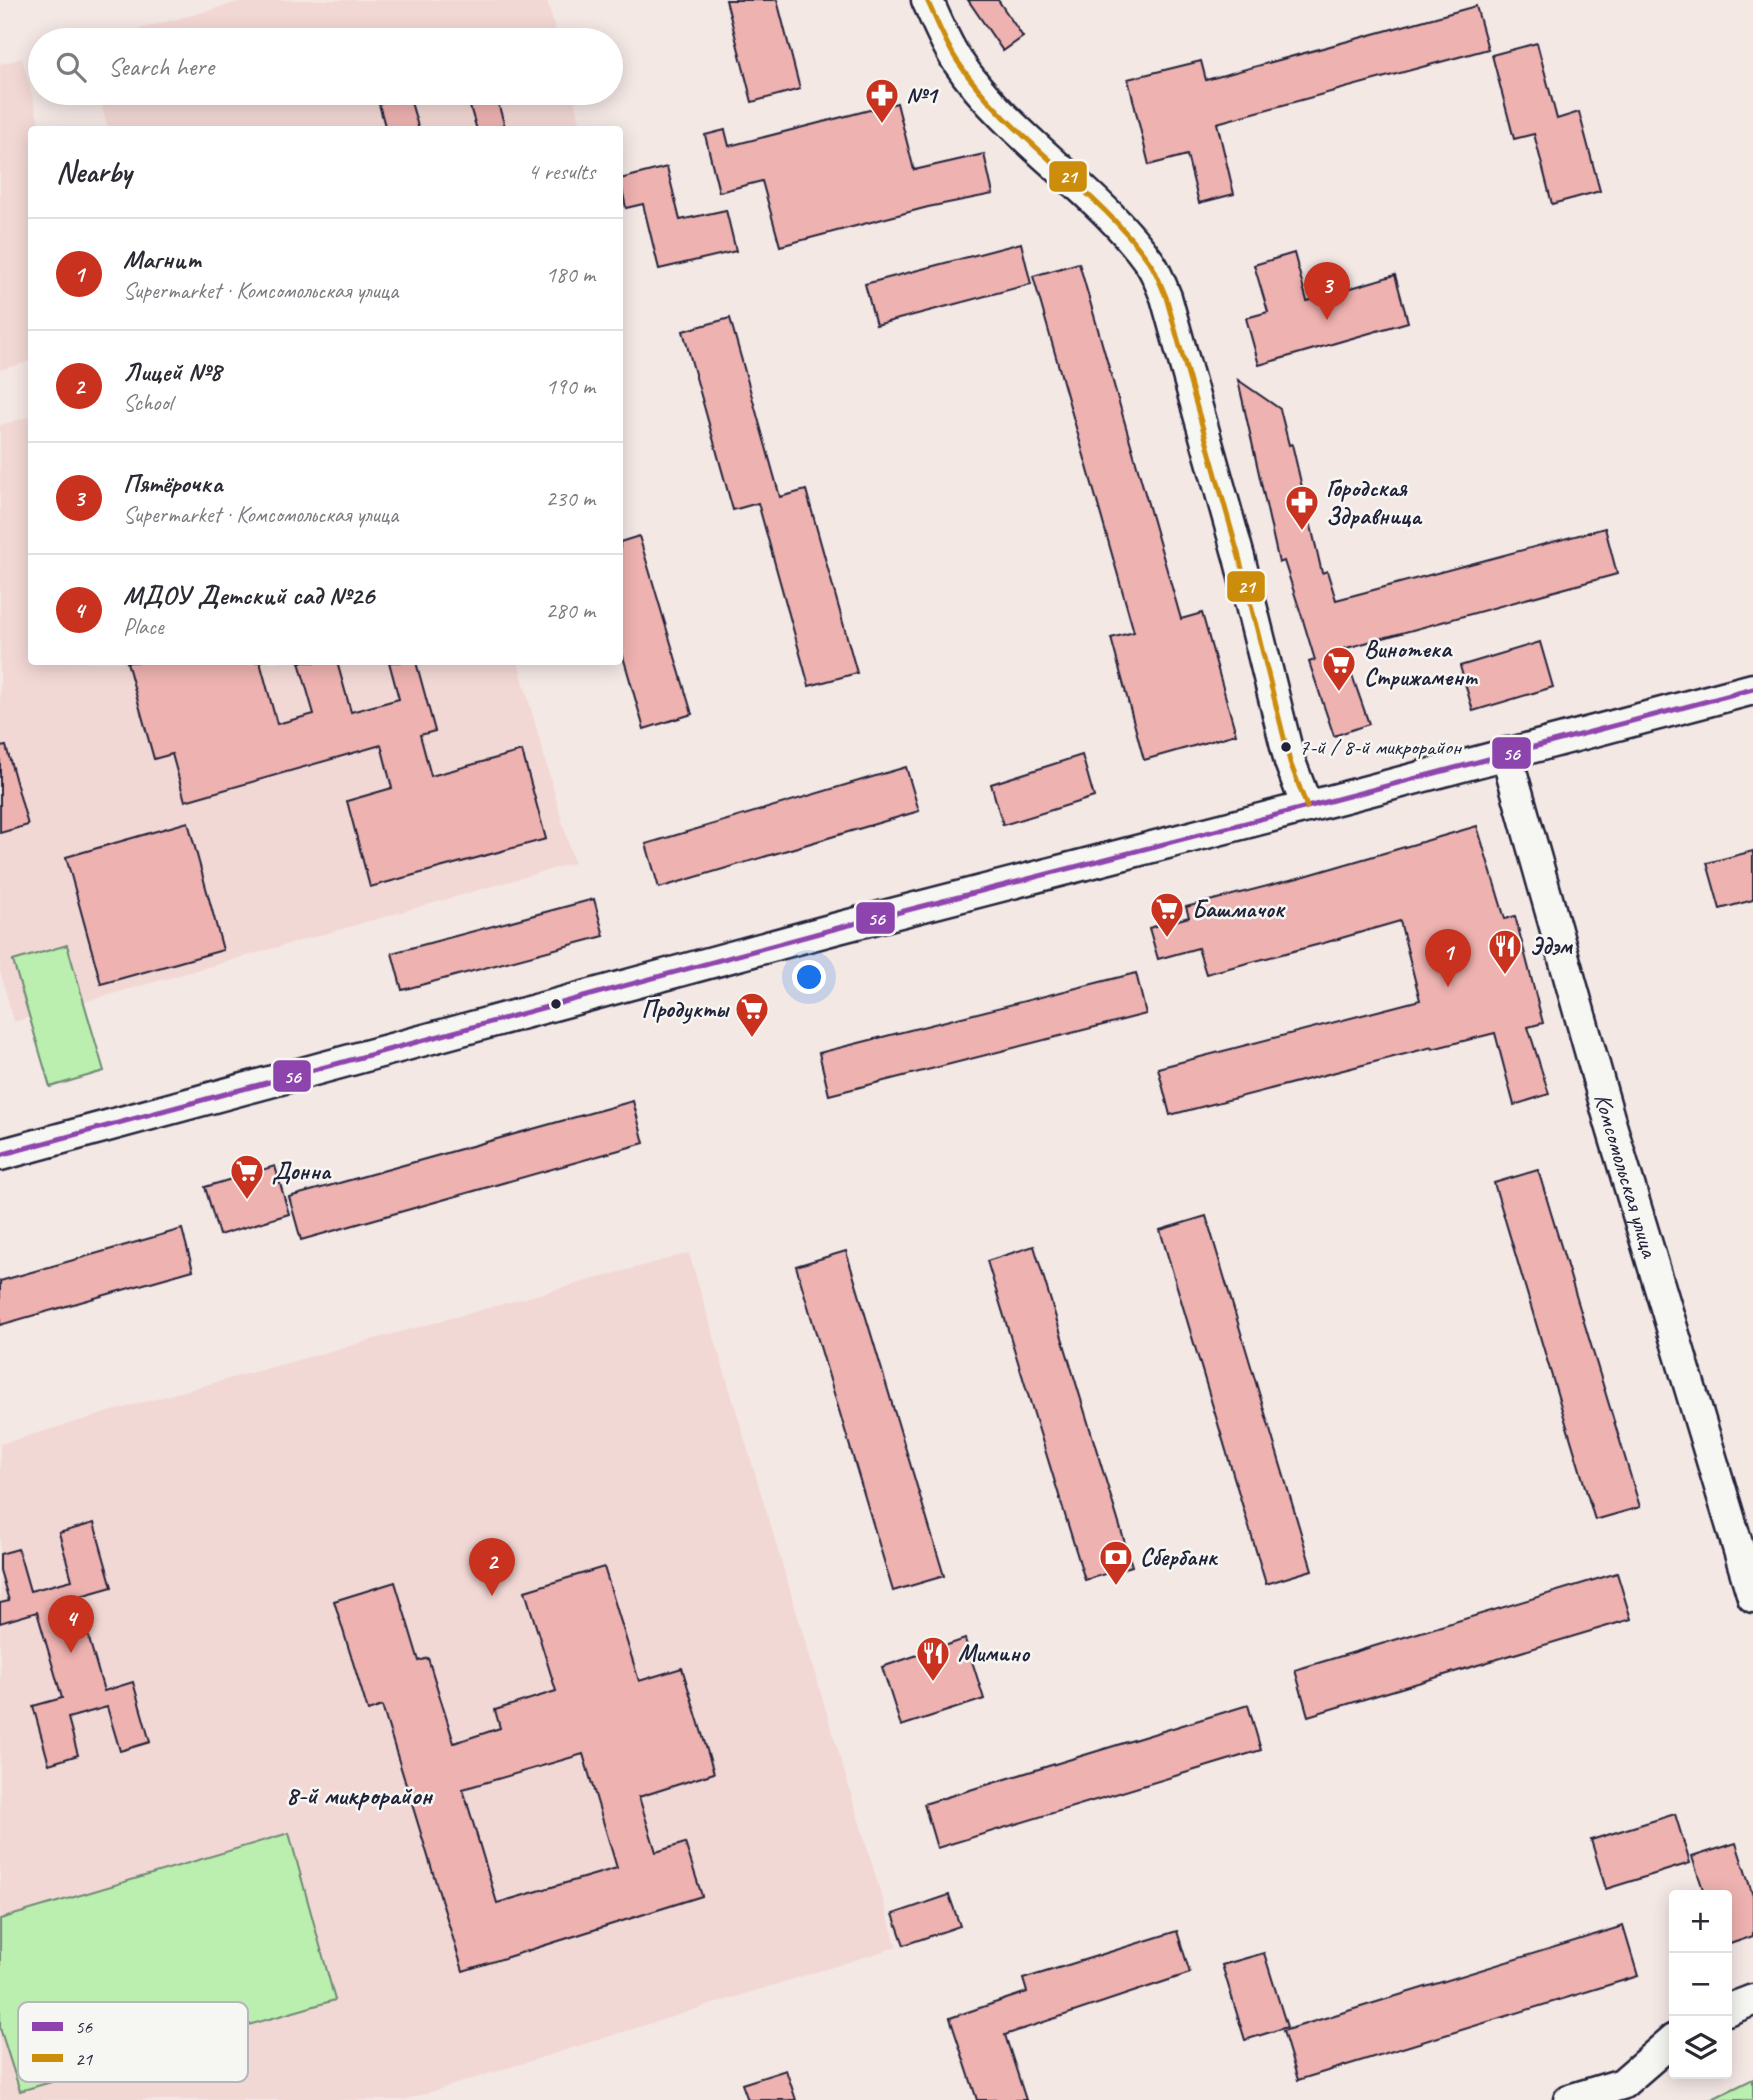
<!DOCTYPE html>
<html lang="en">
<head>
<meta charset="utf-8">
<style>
	:root { --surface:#fff; --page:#f7f7f7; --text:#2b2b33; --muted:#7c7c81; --line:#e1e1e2; --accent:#c8321e }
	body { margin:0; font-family:Caveat,sans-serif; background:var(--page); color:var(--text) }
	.controls { position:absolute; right:21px; bottom:21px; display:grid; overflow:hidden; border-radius:7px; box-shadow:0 4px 18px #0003 }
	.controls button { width:63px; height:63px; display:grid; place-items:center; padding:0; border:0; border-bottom:2px solid var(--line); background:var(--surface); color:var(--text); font:35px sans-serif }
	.you { position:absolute; left:810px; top:978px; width:24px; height:24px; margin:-18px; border:5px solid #fff; border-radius:50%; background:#1a73e8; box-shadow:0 0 0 10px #1a73e833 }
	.badge { display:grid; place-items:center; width:46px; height:46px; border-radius:50%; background:var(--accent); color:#fff; font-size:23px; font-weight:700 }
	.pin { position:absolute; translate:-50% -58px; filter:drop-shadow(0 2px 4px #0008) }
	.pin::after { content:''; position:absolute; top:37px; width:24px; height:21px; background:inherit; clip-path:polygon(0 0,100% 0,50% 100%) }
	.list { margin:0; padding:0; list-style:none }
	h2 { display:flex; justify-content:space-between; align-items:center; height:91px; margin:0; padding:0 28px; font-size:30px }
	h2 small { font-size:23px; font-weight:400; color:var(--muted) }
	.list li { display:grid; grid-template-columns:46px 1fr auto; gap:21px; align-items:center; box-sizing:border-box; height:112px; padding:0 28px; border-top:2px solid var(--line) }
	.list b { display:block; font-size:26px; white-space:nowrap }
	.list p { margin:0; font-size:23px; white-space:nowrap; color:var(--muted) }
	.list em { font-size:23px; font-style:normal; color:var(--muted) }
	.icon { flex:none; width:38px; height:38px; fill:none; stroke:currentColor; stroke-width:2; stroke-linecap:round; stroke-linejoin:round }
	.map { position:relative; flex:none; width:1753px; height:2100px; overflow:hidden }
	.search { position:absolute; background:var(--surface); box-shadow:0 4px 18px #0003; left:28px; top:28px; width:595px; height:77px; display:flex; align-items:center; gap:18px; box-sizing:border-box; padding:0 24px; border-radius:38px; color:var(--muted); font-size:26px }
	.panel { position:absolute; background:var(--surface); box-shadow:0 4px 18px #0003; left:28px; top:126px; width:595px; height:539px; border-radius:7px }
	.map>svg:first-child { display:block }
	.built { fill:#f2d8d5 }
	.green { fill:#bbefaf; stroke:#6e8875; stroke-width:2 }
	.building { fill:#eeb2b0; stroke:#22223b; stroke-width:2; fill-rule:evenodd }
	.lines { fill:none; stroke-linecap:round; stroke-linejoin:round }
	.minor-casing { stroke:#22223b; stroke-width:35 }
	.minor { stroke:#f6f6f2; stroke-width:30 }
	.bus-1-casing { stroke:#f6f6f2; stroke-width:10 }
	.bus-2-casing { stroke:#f6f6f2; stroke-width:10 }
	.bus-1 { stroke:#8e44ad; stroke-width:5 }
	.bus-2 { stroke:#cc8c0c; stroke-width:5 }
	.bus-dot { fill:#22223b; stroke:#f6f6f2; stroke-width:2.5 }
	.labels { text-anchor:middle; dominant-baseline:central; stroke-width:5; stroke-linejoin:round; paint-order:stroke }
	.bus-label { font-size:22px; fill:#22223b; stroke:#f6f6f2; text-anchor:start }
	.poi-label { font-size:24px; font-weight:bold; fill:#22223b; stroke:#f6f6f2; text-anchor:start }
	.street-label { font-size:24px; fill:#22223b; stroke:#f6f6f2 }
	.neighbourhood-label { font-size:26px; font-weight:bold; fill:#22223b; stroke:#f6f6f2 }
	.key { fill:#f6f6f2; stroke:#b6b6bb; stroke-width:2 }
	.key-label { font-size:19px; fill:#22223b }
	.line-badge { stroke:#f6f6f2; stroke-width:2.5 }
	.badge-label { font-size:19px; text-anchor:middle; font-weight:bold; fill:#fff }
</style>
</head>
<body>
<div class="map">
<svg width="1753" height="2100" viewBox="0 0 1753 2100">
	<rect width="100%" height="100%" fill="#f4e8e5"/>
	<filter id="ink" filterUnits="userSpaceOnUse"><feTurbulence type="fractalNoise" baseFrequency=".0143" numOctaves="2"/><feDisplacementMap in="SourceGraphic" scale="14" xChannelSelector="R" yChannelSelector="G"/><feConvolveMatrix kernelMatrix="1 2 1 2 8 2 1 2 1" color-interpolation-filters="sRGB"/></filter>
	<g filter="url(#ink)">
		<g class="built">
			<path d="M247,0H547L558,40H99Z"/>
			<path d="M22,58L41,129L32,130L31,361L0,370V64Z"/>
			<path d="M98,93H572L582,129H108Z"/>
			<path d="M31,416L32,662H518L574,863L14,1022L0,972V425Z"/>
			<path d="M689,1253L897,1947L405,2100H0V1444L140,1403Z"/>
		</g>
		<g class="green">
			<path d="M67,945L104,1071L50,1087L13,961Z"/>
			<path d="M289,1833L335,2000L20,2091L0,2028V1919Z"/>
			<path d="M1753,2079V2100H1710Z"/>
		</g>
		<g class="building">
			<path d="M726,0H777L800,89L752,102Z"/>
			<path d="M968,0H998L1023,37L1003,51Z"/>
			<path d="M1476,6L1488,49L1217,123L1234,194L1199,203L1187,155L1149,165L1128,79L1201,61L1206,80Z"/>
			<path d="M1537,43L1557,119L1579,112L1600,191L1552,204L1534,134L1514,139L1492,55Z"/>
			<path d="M466,93H495L506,130H477Z"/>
			<path d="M409,95L419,130H386L379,104Z"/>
			<path d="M897,103L914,170L984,154L993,194L928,207L780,246L762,181L719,192L705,135L725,130L729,146Z"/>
			<path d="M667,167L680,220L726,210L736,251L659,269L643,204L626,208L620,179Z"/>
			<path d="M1021,243L1031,284L876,325L865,284Z"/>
			<path d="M1294,253L1307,301L1395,275L1408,322L1259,365L1246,318L1268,312L1254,265Z"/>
			<path d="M1079,263L1181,619L1202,613L1236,734L1144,760L1111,638L1134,632L1033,276Z"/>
			<path d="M730,318L780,497L806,490L857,673L809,686L758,503L733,510L683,331Z"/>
			<path d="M1238,380L1280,409L1289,445L1292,444L1322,573L1327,571L1336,600L1605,528L1617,574L1343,649L1369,724L1334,736L1309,662L1315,660L1302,617L1284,561L1279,563Z"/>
			<path d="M639,536L692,714L644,729L620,646V542Z"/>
			<path d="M1540,642L1553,687L1473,711L1460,666Z"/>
			<path d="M127,662H260L277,724L314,714L299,662H337L351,712L399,699L389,662H416L435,731L420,735L431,776L522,751L546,839L370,887L347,801L392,788L381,745L185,801L172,754L154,759Z"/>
			<path d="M6,746L28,825L0,833V747Z"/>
			<path d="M1082,755L1094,797L1003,825L991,784Z"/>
			<path d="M906,767L919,811L659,888L646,844Z"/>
			<path d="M188,822L223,950L101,984L66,857Z"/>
			<path d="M1477,826L1505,919L1515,916L1543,1023L1528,1027L1549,1094L1514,1105L1495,1033L1432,1049V1047L1170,1115L1158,1068L1420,1000L1400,921L1324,943L1206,974L1198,948L1158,959L1149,928L1189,917L1186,907L1298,878Z"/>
			<path d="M1753,851V900L1720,909L1707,863Z"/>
			<path d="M594,899L604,936L402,990L392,953Z"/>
			<path d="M1136,973L1146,1014L829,1095L819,1053Z"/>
			<path d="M633,1101L644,1143L301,1240L289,1197Z"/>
			<path d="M275,1166L289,1214L219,1235L205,1187Z"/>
			<path d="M1538,1170L1640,1507L1595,1520L1494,1183Z"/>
			<path d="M1206,1216L1312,1570L1266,1584L1160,1230Z"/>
			<path d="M182,1229L193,1270L0,1325V1281Z"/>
			<path d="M1034,1246L1132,1566L1085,1580L987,1261Z"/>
			<path d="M846,1251L944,1576L893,1591L796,1266Z"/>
			<path d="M94,1523L112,1587L77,1597L104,1691L133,1682L150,1742L120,1751L107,1707L68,1718L78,1755L49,1764L33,1706L62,1698L37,1612L0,1623V1603L9,1601L0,1570V1554L18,1549L30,1591L72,1580L59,1533Z"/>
			<path d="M604,1567L639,1681L682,1668L714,1773L639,1797L656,1852L685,1843L702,1896L463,1971L382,1706L368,1711L334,1601L395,1582L419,1661L428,1658L454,1743L500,1728L495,1710L556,1691L525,1591ZM583,1754L617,1868L497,1903L463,1789Z"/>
			<path d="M1617,1573L1631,1619L1308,1716L1295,1670Z"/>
			<path d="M965,1639L984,1699L901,1726L882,1667Z"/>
			<path d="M1248,1705L1261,1750L937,1848L924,1804Z"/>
			<path d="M1675,1814L1690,1863L1606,1889L1591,1840Z"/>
			<path d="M1736,1843L1753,1896V1936L1727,1945V1895H1705L1692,1857Z"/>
			<path d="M949,1895L960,1926L904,1945L893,1914Z"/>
			<path d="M1623,1926L1638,1976L1298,2080L1283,2031Z"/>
			<path d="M1177,1931L1190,1973L1005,2035L1026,2100H977L950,2018L1027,1992L1023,1979Z"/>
			<path d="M1264,1953L1287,2027L1245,2040L1222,1965Z"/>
			<path d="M786,2070L796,2100H748L742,2084Z"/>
		</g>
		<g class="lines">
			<defs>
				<g id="minor">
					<path d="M927,0C937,21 945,43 958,62C1008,137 1099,190 1150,263C1157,273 1161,286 1166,297L1239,557L1290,762L1307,807"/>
					<path id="s1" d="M1506,753L1611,1125L1753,1597"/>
					<path d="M0,1155L834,929L1307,807L1753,689"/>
					<path d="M1727,2010L1753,2000"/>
					<path d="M1569,2100L1622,2084L1674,2039"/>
				</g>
			</defs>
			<use href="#minor" class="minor-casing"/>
			<use href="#minor" class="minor"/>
			<defs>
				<path id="bus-1" d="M0,1155L834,929L1307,807L1753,689"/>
				<path id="bus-2" d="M927,0C937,21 945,43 958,62C1008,137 1099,190 1150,263C1157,273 1161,286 1166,297L1239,557L1290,762L1307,807"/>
			</defs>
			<use href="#bus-1" class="bus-1-casing"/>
			<use href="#bus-2" class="bus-2-casing"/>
			<use href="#bus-1" class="bus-1"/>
			<use href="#bus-2" class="bus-2"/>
		</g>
	</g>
	<defs>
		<symbol id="pharmacy-pin" viewBox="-11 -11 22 30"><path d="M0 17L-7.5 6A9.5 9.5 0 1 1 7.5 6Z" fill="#c8321e" stroke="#f6f6f2"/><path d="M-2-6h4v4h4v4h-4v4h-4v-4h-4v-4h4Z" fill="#fff"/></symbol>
		<symbol id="supermarket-pin" viewBox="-11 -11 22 30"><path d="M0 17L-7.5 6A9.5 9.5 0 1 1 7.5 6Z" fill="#c8321e" stroke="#f6f6f2"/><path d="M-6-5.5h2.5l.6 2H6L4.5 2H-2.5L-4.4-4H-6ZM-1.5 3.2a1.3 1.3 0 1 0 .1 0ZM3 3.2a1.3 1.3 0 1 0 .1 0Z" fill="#fff"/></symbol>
		<symbol id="restaurant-pin" viewBox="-11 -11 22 30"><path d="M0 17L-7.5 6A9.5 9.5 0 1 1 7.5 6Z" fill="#c8321e" stroke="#f6f6f2"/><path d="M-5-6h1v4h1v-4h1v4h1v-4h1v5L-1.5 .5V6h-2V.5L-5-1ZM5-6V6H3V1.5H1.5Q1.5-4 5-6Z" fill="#fff"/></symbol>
		<symbol id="bank-pin" viewBox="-11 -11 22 30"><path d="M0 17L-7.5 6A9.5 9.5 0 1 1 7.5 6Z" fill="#c8321e" stroke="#f6f6f2"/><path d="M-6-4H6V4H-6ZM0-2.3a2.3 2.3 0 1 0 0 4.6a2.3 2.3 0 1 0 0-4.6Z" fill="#fff"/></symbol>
	</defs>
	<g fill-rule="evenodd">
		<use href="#pharmacy-pin" x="863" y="76" width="38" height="52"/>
		<use href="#pharmacy-pin" x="1283" y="483" width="38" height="52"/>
		<use href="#supermarket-pin" x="1320" y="644" width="38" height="52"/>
		<use href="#supermarket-pin" x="1148" y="890" width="38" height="52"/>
		<use href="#restaurant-pin" x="1486" y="927" width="38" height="52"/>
		<use href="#supermarket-pin" x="733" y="990" width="38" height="52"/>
		<use href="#supermarket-pin" x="228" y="1152" width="38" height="52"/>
		<use href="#bank-pin" x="1097" y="1538" width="38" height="52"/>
		<use href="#restaurant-pin" x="914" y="1634" width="38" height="52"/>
	</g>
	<g class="bus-dot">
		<circle cx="1286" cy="747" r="6"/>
		<circle cx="556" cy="1004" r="6"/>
	</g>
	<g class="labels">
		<g class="bus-label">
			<text x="1299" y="747">7-й / 8-й микрорайон</text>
		</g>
		<g class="poi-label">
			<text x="906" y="95">№1</text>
			<text x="1326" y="488">Городская<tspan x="1326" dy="28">Здравница</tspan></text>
			<text x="1364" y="649">Винотека<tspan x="1364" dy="28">Стрижамент</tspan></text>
			<text x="1192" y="909">Башмачок</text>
			<text x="1530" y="946">Эдэм</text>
			<text x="728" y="1009" text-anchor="end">Продукты</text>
			<text x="272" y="1171">Донна</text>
			<text x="1140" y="1557">Сбербанк</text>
			<text x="958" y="1653">Мимино</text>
		</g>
		<g class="street-label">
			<text stroke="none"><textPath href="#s1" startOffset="439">Комсомольская улица</textPath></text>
		</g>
		<g class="neighbourhood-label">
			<text x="359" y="1795">8-й микрорайон</text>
		</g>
	</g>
	<rect x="18" y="2002" width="230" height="80" rx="10" class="key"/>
	<rect x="32" y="2022" width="31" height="9" fill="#8e44ad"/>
	<rect x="32" y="2054" width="31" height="8" fill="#cc8c0c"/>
	<g class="key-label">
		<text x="75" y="2033">56</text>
		<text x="75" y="2065">21</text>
	</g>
	<g class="line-badge">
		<rect x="1048" y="160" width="40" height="33" rx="7" fill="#cc8c0c"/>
		<rect x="1226" y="570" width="40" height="33" rx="7" fill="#cc8c0c"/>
		<rect x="1491" y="736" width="41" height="34" rx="7" fill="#8e44ad"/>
		<rect x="855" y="901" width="41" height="34" rx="7" fill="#8e44ad"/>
		<rect x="272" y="1059" width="40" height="34" rx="7" fill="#8e44ad"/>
	</g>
	<g class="badge-label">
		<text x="1068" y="183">21</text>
		<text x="1246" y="593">21</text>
		<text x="1511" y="760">56</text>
		<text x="876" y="925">56</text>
		<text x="292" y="1083">56</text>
	</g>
</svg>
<div class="controls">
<button>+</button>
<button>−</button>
<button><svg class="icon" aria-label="layers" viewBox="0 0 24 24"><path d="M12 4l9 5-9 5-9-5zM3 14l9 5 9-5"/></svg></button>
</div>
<div class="you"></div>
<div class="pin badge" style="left:1448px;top:987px">1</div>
<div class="pin badge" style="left:492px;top:1596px">2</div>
<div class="pin badge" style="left:1327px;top:320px">3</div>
<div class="pin badge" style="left:71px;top:1653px">4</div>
<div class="search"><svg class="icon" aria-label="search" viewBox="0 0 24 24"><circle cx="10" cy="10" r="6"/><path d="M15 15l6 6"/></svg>Search here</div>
<section class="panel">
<h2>Nearby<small>4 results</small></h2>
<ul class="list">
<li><span class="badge">1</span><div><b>Магнит</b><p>Supermarket · Комсомольская улица</p></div><em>180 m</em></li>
<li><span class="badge">2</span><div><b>Лицей №8</b><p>School</p></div><em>190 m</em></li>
<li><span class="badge">3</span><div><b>Пятёрочка</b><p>Supermarket · Комсомольская улица</p></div><em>230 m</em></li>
<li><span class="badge">4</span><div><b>МДОУ Детский сад №26</b><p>Place</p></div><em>280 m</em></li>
</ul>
</section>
</div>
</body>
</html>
